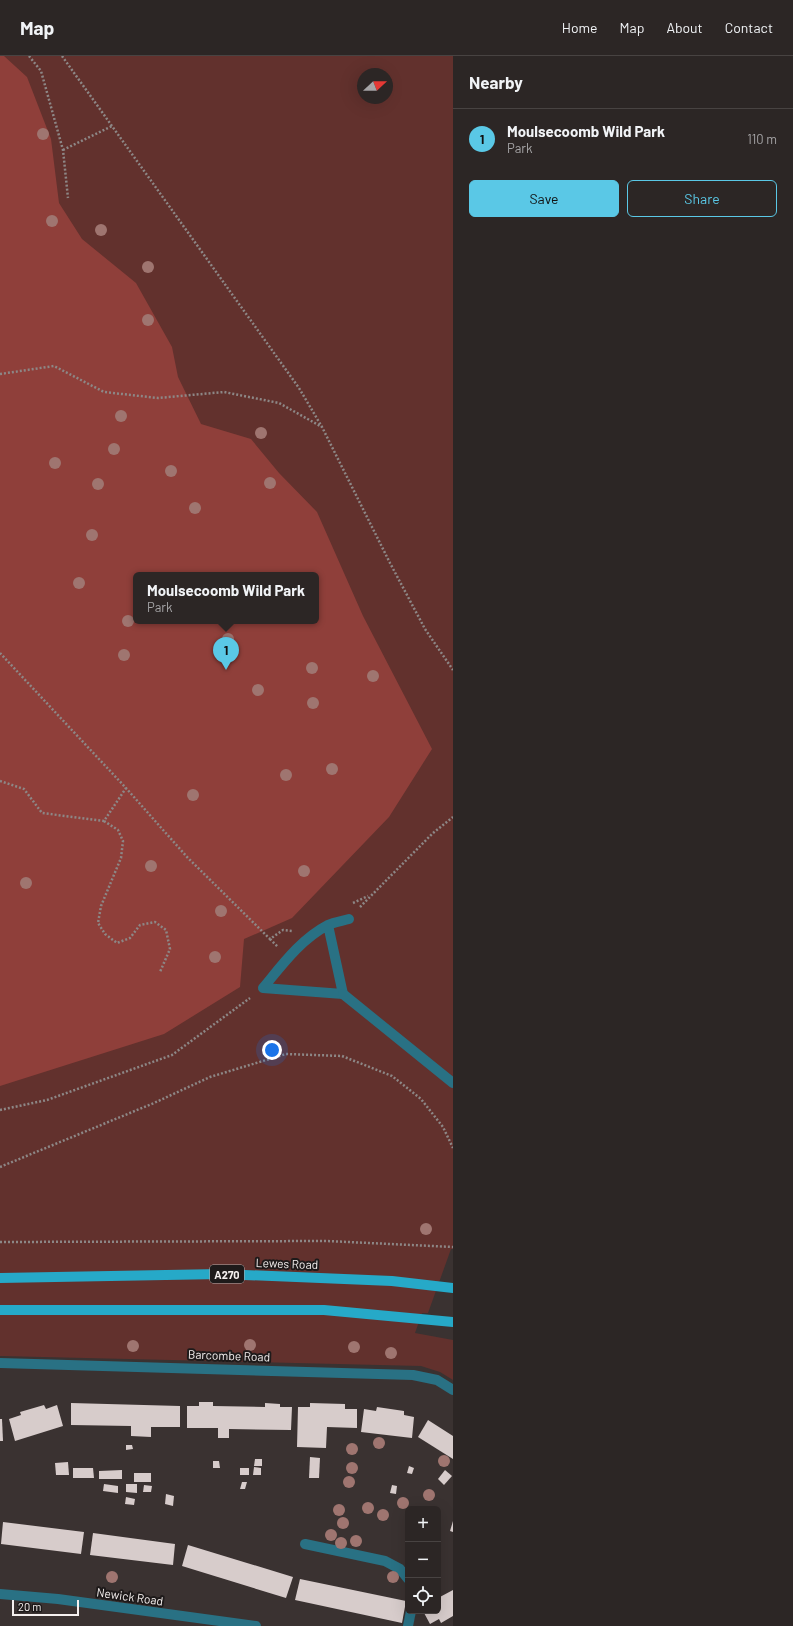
<!DOCTYPE html>
<html lang="en">
<head>
<meta charset="utf-8">
<style>
	:root { --surface:#2c2625; --page:#383232; --text:#f1f3f6; --muted:#a6a5a7; --line:#484342; --accent:#5ac8e6 }
	body { margin:0; font-family:Barlow,sans-serif; background:var(--page); color:var(--text) }
	.controls { position:absolute; right:12px; bottom:12px; display:grid; overflow:hidden; border-radius:6px; box-shadow:0 4px 16px #0002 }
	.controls button { width:36px; height:36px; display:grid; place-items:center; padding:0; border:0; border-bottom:1px solid var(--line); background:var(--surface); color:var(--text); font:20px sans-serif }
	.compass { position:absolute; left:357px; top:12px; width:36px; height:36px; border-radius:50%; background:var(--surface); box-shadow:0 4px 16px #0002; rotate:68deg }
	.scale { position:absolute; left:12px; bottom:10px; width:67px; box-sizing:border-box; padding-left:4px; border:2px solid #f5f0ef; border-top:0; font-size:11px; line-height:14px; white-space:nowrap; color:#f5f0ef; -webkit-text-stroke:3px #1e1a1a; paint-order:stroke }
	.you { position:absolute; left:272px; top:994px; width:14px; height:14px; margin:-10px; border:3px solid #fff; border-radius:50%; background:#1a73e8; box-shadow:0 0 0 6px #1a73e833 }
	.badge { display:grid; place-items:center; width:26px; height:26px; border-radius:50%; background:var(--accent); color:#111; font-size:13px; font-weight:700 }
	.pin { position:absolute; translate:-50% -33px; filter:drop-shadow(0 1px 2px #0008) }
	.pin::after { content:''; position:absolute; top:21px; width:14px; height:12px; background:inherit; clip-path:polygon(0 0,100% 0,50% 100%) }
	.popup { position:absolute; left:133px; top:516px; width:186px; height:52px; box-sizing:border-box; display:grid; place-content:center; border-radius:6px; background:var(--surface); filter:drop-shadow(0 1px 3px #0005); font-size:13px; white-space:nowrap; color:var(--muted) }
	.popup b { font-size:15px; color:var(--text) }
	.popup::after { content:''; position:absolute; left:50%; top:100%; margin-left:-8px; border:8px solid transparent; border-top-color:var(--surface) }
	.list { margin:0; padding:0; list-style:none }
	h2 { display:flex; justify-content:space-between; align-items:center; height:52px; margin:0; padding:0 16px; font-size:17px }
	h2 small { font-size:13px; font-weight:400; color:var(--muted) }
	.list li { display:grid; grid-template-columns:26px 1fr auto; gap:12px; align-items:center; box-sizing:border-box; height:60px; padding:0 16px; border-top:1px solid var(--line) }
	.list b { display:block; font-size:15px; white-space:nowrap }
	.list p { margin:0; font-size:13px; white-space:nowrap; color:var(--muted) }
	.list em { font-size:13px; font-style:normal; color:var(--muted) }
	.actions { display:flex; gap:8px; padding:12px 16px }
	.actions a { flex:1; padding:9px 0; border:1px solid var(--accent); border-radius:6px; text-align:center; font-size:14px; color:var(--accent) }
	.actions .main { background:var(--accent); color:#111 }
	.icon { flex:none; width:22px; height:22px; fill:none; stroke:currentColor; stroke-width:2; stroke-linecap:round; stroke-linejoin:round }
	.map { position:relative; flex:none; width:453px; height:1570px; overflow:hidden }
	header { display:flex; align-items:center; gap:24px; box-sizing:border-box; height:56px; padding:0 20px; background:var(--surface); border-bottom:1px solid var(--line) }
	header strong { font-size:19px }
	nav { display:flex; gap:22px; margin-inline-start:auto; font-size:14px }
	main { display:flex }
	aside { flex:1; background:var(--surface) }
	.map>svg:first-child { display:block }
	.green { fill:#62312d; fill-rule:evenodd }
	.forest { fill:#8f3f3a; fill-rule:evenodd }
	.building { fill:#d7cccb }
	.lines { fill:none; stroke-linecap:round; stroke-linejoin:round }
	.path { stroke:#8d8786; stroke-width:2.5; stroke-dasharray:2 2; stroke-linecap:butt }
	.minor { stroke:#297184; stroke-width:10 }
	.major { stroke:#26a9c8; stroke-width:10 }
	.tree { fill:#9f7570 }
	.labels { text-anchor:middle; dominant-baseline:central; stroke-width:4; stroke-linejoin:round; paint-order:stroke }
	.shield { fill:#1e1a1a; stroke:#b4b0af; stroke-width:1 }
	.shield-label { font-size:11px; font-weight:bold; fill:#f5f0ef }
	.street-label { font-size:12px; fill:#f5f0ef; stroke:#1e1a1a }
</style>
</head>
<body>
<header>
<strong>Map</strong>
<nav><a>Home</a><a>Map</a><a>About</a><a>Contact</a></nav>
</header>
<main>
<div class="map">
<svg width="453" height="1570" viewBox="0 0 453 1570">
	<rect width="100%" height="100%" fill="#3a3231"/>
	<path class="green" d="M0,0H453V1193H451L428,1257H422L415,1277L453,1284V1324L440,1316L421,1310L0,1300ZM363,18H387V42H363ZM136,519H316V565H136Z"/>
	<path class="forest" d="M0,0H4L27,21L51,83L59,147L82,183L136,227L172,291L178,321L201,368L251,383L279,417L317,456L363,560L432,693L389,761L292,862L244,883L240,931L164,978L0,1030ZM136,519H316V565H136Z"/>
	<g class="building">
		<path d="M199,1346H213V1350L265,1351V1347L280,1348V1351H292L291,1374L229,1373V1382H218V1372H187V1350H199Z"/>
		<path d="M71,1347L180,1350V1371H151V1381L131,1380V1370L71,1369Z"/>
		<path d="M310,1347L345,1348V1353H357V1372L327,1371L326,1392L297,1391L298,1351H310Z"/>
		<path d="M44,1349L46,1353L57,1349L63,1370L15,1385L9,1363L21,1359L20,1356Z"/>
		<path d="M377,1351L404,1355V1359L414,1361L412,1382L361,1376L364,1353L376,1355Z"/>
		<path d="M0,1363H2L3,1385H0Z"/>
		<path d="M428,1364L453,1380V1403L418,1381Z"/>
		<path d="M126,1389H132L133,1393L126,1394Z"/>
		<path d="M310,1401L320,1402L319,1422H309Z"/>
		<path d="M255,1403H262V1410H254Z"/>
		<path d="M213,1405H219L220,1412H213Z"/>
		<path d="M68,1406L69,1419H56L55,1407Z"/>
		<path d="M409,1410L414,1412L412,1418L407,1417Z"/>
		<path d="M254,1411L261,1412V1419H253Z"/>
		<path d="M73,1412H93L94,1422H73Z"/>
		<rect x="240" y="1412" width="9" height="7"/>
		<path d="M122,1414V1423H99V1415Z"/>
		<path d="M445,1414L452,1420L444,1429L438,1423Z"/>
		<rect x="134" y="1417" width="17" height="9"/>
		<path d="M242,1426H247L245,1433H240Z"/>
		<path d="M104,1428L118,1430V1437L103,1435Z"/>
		<path d="M126,1428H137V1437L126,1436Z"/>
		<path d="M144,1429L152,1430L151,1436H143Z"/>
		<path d="M392,1429L397,1430L396,1438L390,1437Z"/>
		<path d="M166,1438L174,1440L173,1450L165,1448Z"/>
		<path d="M126,1441L135,1443L134,1449L125,1448Z"/>
		<path d="M453,1465V1476L450,1475Z"/>
		<path d="M3,1466L84,1476L81,1498L1,1488Z"/>
		<path d="M93,1477L175,1488L173,1509L90,1499Z"/>
		<path d="M188,1489L293,1521L286,1542L182,1510Z"/>
		<path d="M300,1523L406,1545L402,1567L295,1544Z"/>
		<path d="M453,1534V1560L441,1567L439,1563L430,1568L423,1555H438V1542Z"/>
	</g>
	<g class="lines">
		<g class="path">
			<path d="M29,0L41,15L63,94L68,142"/>
			<path d="M62,0L299,332L322,371L390,507L425,573L453,614"/>
			<path d="M63,94L112,70"/>
			<path d="M0,318L54,310L104,336L158,342L224,336L279,347L322,371"/>
			<path d="M0,597L126,732L187,801L270,883L283,874L292,875"/>
			<path d="M0,725L24,733L42,757L104,765L126,732"/>
			<path d="M104,765L118,774L123,785L121,802L101,850L98,867L105,878L117,887L130,882L140,869L155,866L166,874L170,893L160,916"/>
			<path d="M353,847L368,840"/>
			<path d="M360,851L433,777L453,761"/>
			<path d="M270,883L278,891"/>
			<path d="M0,1054L47,1044L172,999L250,942"/>
			<path d="M0,1111L154,1047L210,1021L286,998L342,1000L392,1020L421,1043L443,1071L453,1092"/>
			<path d="M0,1186L327,1185L453,1191"/>
		</g>
		<g class="minor">
			<path d="M328,869L343,938L263,932C282,909 301,883 328,869C334,866 342,865 349,863"/>
			<path d="M343,938L453,1027"/>
			<path d="M0,1307L413,1319L437,1324L453,1334"/>
			<path d="M305,1488L385,1505L400,1513L408,1523"/>
			<path d="M0,1538L58,1543L256,1570"/>
			<path d="M408,1570L411,1555"/>
		</g>
		<g class="major">
			<path d="M0,1222L221,1218L392,1225L453,1232"/>
			<path d="M0,1254H324L453,1266"/>
		</g>
	</g>
	<g class="tree">
		<circle cx="43" cy="78" r="6"/>
		<circle cx="52" cy="165" r="6"/>
		<circle cx="101" cy="174" r="6"/>
		<circle cx="148" cy="211" r="6"/>
		<circle cx="148" cy="264" r="6"/>
		<circle cx="121" cy="360" r="6"/>
		<circle cx="261" cy="377" r="6"/>
		<circle cx="114" cy="393" r="6"/>
		<circle cx="55" cy="407" r="6"/>
		<circle cx="171" cy="415" r="6"/>
		<circle cx="270" cy="427" r="6"/>
		<circle cx="98" cy="428" r="6"/>
		<circle cx="195" cy="452" r="6"/>
		<circle cx="92" cy="479" r="6"/>
		<circle cx="79" cy="527" r="6"/>
		<circle cx="128" cy="565" r="6"/>
		<circle cx="228" cy="583" r="6"/>
		<circle cx="124" cy="599" r="6"/>
		<circle cx="312" cy="612" r="6"/>
		<circle cx="373" cy="620" r="6"/>
		<circle cx="258" cy="634" r="6"/>
		<circle cx="313" cy="647" r="6"/>
		<circle cx="332" cy="713" r="6"/>
		<circle cx="286" cy="719" r="6"/>
		<circle cx="193" cy="739" r="6"/>
		<circle cx="151" cy="810" r="6"/>
		<circle cx="304" cy="815" r="6"/>
		<circle cx="26" cy="827" r="6"/>
		<circle cx="221" cy="855" r="6"/>
		<circle cx="215" cy="901" r="6"/>
		<circle cx="426" cy="1173" r="6"/>
		<circle cx="250" cy="1289" r="6"/>
		<circle cx="133" cy="1290" r="6"/>
		<circle cx="354" cy="1291" r="6"/>
		<circle cx="391" cy="1297" r="6"/>
		<circle cx="379" cy="1387" r="6"/>
		<circle cx="352" cy="1393" r="6"/>
		<circle cx="444" cy="1405" r="6"/>
		<circle cx="352" cy="1412" r="6"/>
		<circle cx="349" cy="1426" r="6"/>
		<circle cx="429" cy="1439" r="6"/>
		<circle cx="403" cy="1447" r="6"/>
		<circle cx="368" cy="1452" r="6"/>
		<circle cx="339" cy="1454" r="6"/>
		<circle cx="383" cy="1459" r="6"/>
		<circle cx="343" cy="1467" r="6"/>
		<circle cx="331" cy="1479" r="6"/>
		<circle cx="356" cy="1485" r="6"/>
		<circle cx="341" cy="1487" r="6"/>
		<circle cx="112" cy="1521" r="6"/>
		<circle cx="393" cy="1521" r="6"/>
	</g>
	<g class="labels">
		<rect class="shield" x="210" y="1209" width="34" height="18" rx="3"/>
		<g class="shield-label">
			<text x="227" y="1218">A270</text>
		</g>
		<g class="street-label">
			<text transform="translate(287 1207) rotate(2)">Lewes Road</text>
			<text transform="translate(229 1299) rotate(2)">Barcombe Road</text>
			<text transform="translate(130 1540) rotate(8)">Newick Road</text>
		</g>
	</g>
</svg>
<div class="controls">
<button>+</button>
<button>−</button>
<button><svg class="icon" aria-label="locate" viewBox="0 0 24 24"><circle cx="12" cy="12" r="6"/><path d="M12 2v4M12 18v4M2 12h4M18 12h4"/></svg></button>
</div>
<svg class="compass" viewBox="-18 -18 36 36"><path d="M0-13l5 13h-10z" fill="#e53935"/><path d="M0 13l5-13h-10z" fill="#a6a5a7"/></svg>
<div class="scale">20 m</div>
<div class="you"></div>
<div class="pin badge" style="left:226px;top:614px">1</div>
<div class="popup"><b>Moulsecoomb Wild Park</b>Park</div>
</div>
<aside>
<h2>Nearby<small></small></h2>
<ul class="list">
<li><span class="badge">1</span><div><b>Moulsecoomb Wild Park</b><p>Park</p></div><em>110 m</em></li>
</ul>
<div class="actions"><a class="main">Save</a><a>Share</a></div>
</aside>
</main>
</body>
</html>
